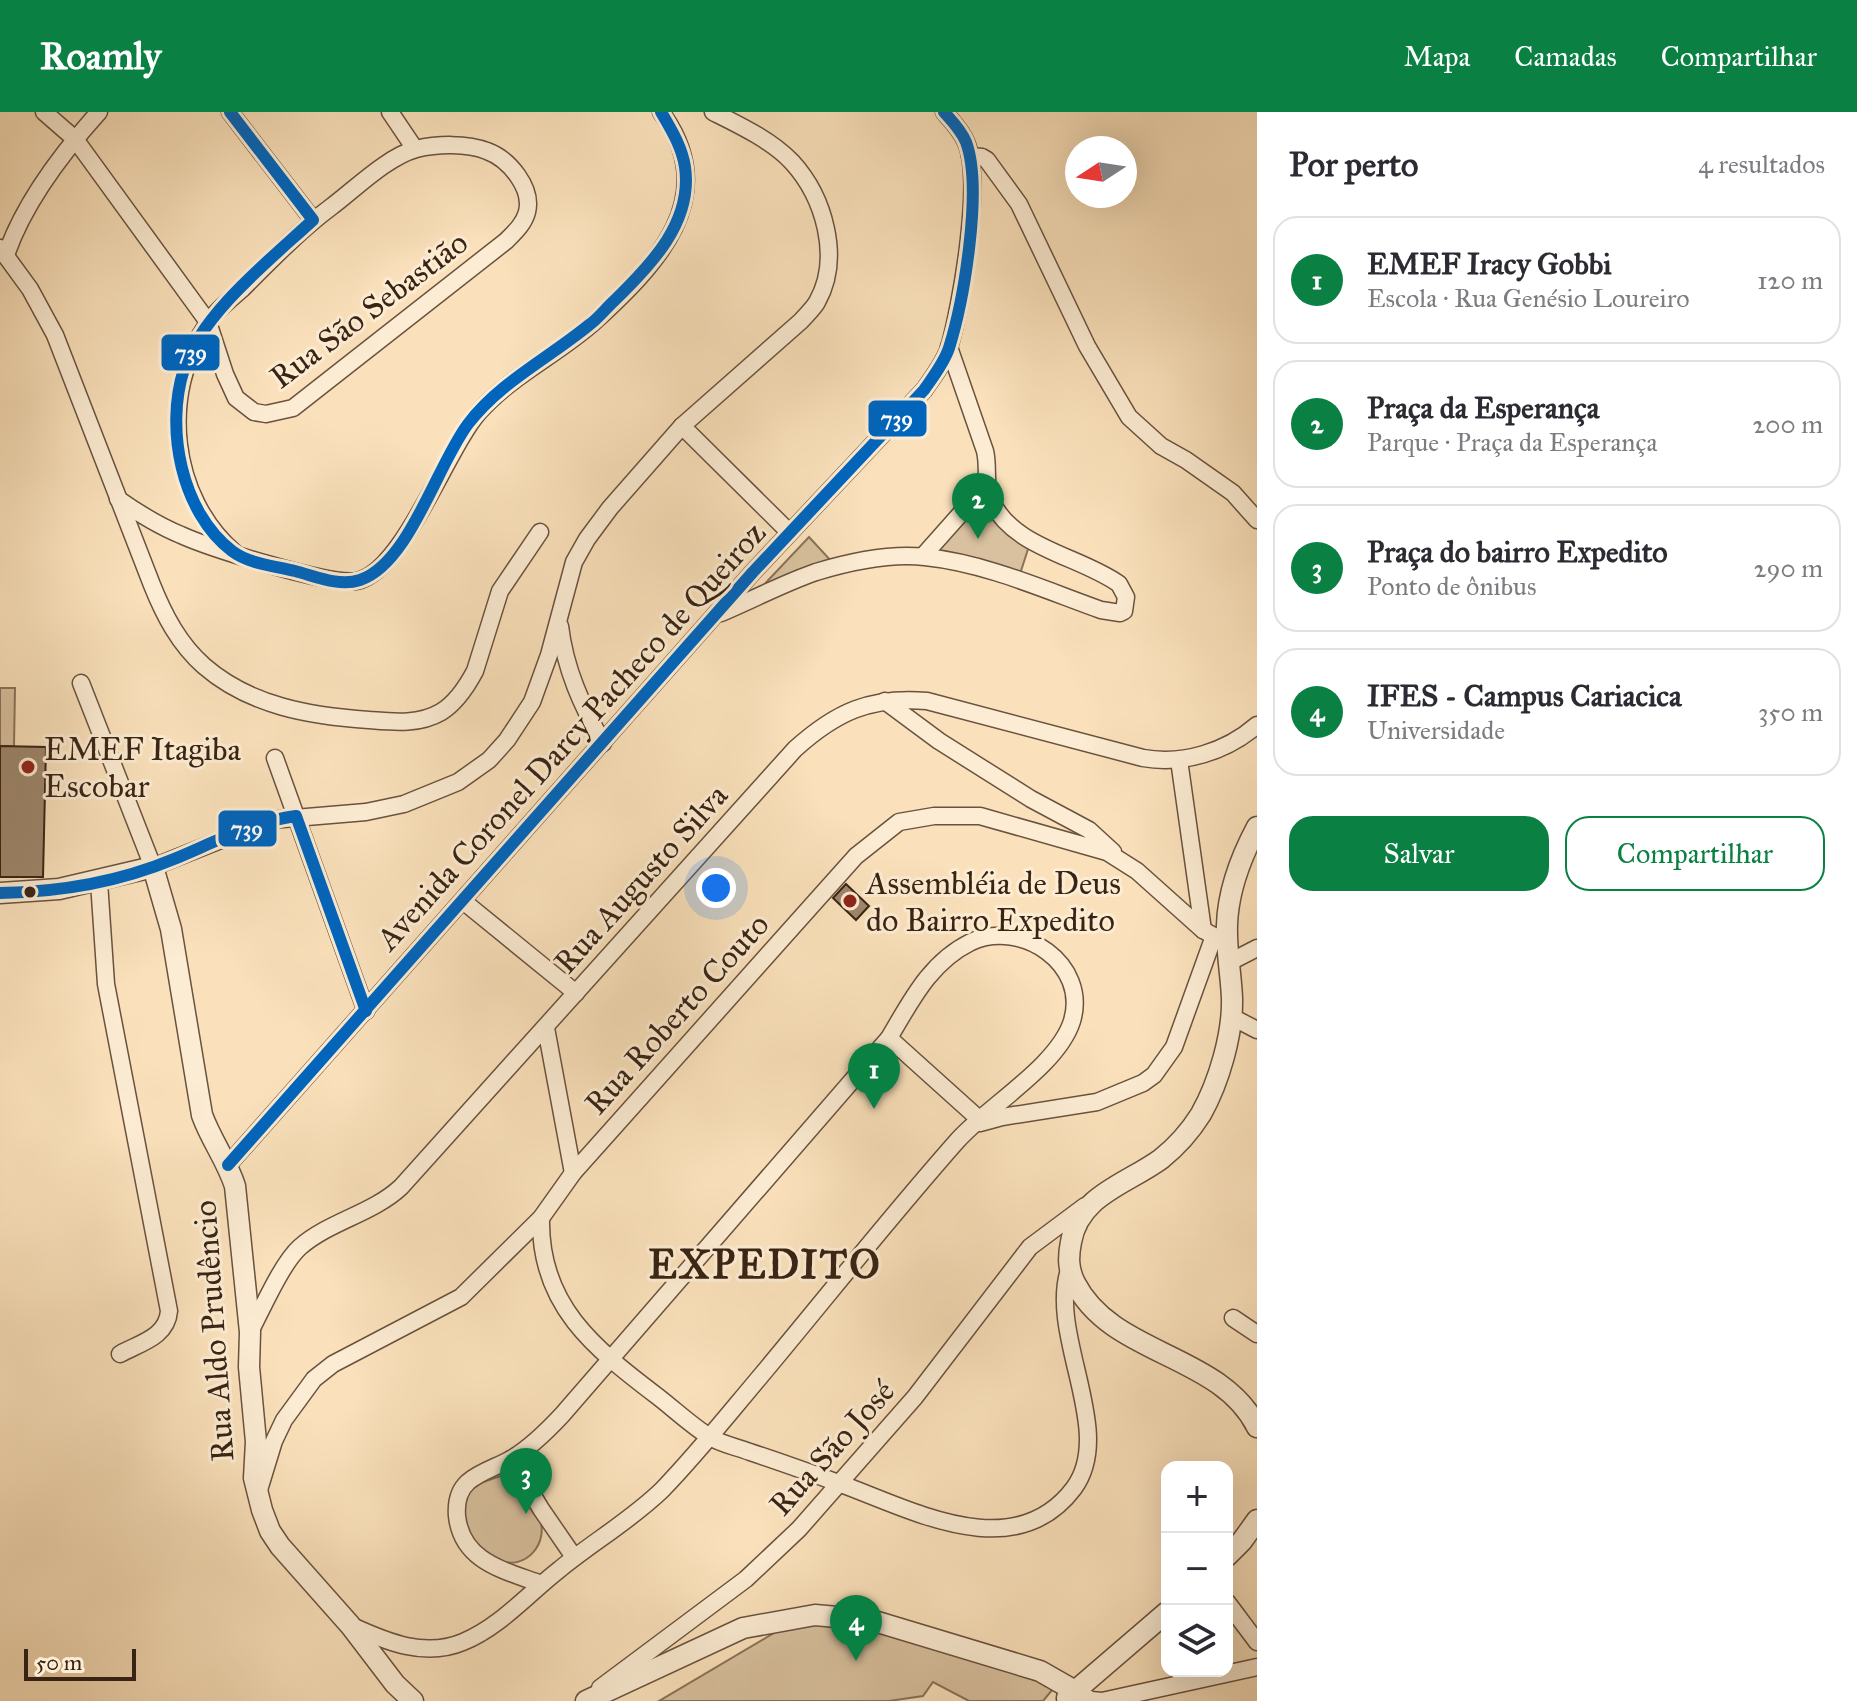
<!DOCTYPE html>
<html lang="pt">
<head>
<meta charset="utf-8">
<style>
	:root { --surface:#fff; --page:#f7f7f7; --text:#2b2b33; --muted:#7c7c81; --line:#e1e1e2; --accent:#0b8043 }
	body { margin:0; font-family:"IM FELL Great Primer",serif; background:var(--page); color:var(--text) }
	.controls { position:absolute; right:24px; bottom:24px; display:grid; overflow:hidden; border-radius:16px; box-shadow:0 8px 32px #0002 }
	.controls button { width:72px; height:72px; display:grid; place-items:center; padding:0; border:0; border-bottom:2px solid var(--line); background:var(--surface); color:var(--text); font:40px sans-serif }
	.compass { position:absolute; left:1065px; top:24px; width:72px; height:72px; border-radius:50%; background:var(--surface); box-shadow:0 8px 32px #0002; rotate:258deg }
	.scale { position:absolute; left:24px; bottom:20px; width:112px; box-sizing:border-box; padding-left:8px; border:4px solid #392314; border-top:0; font-size:22px; line-height:28px; white-space:nowrap; color:#392314; -webkit-text-stroke:6px #fcecd3; paint-order:stroke }
	.you { position:absolute; left:716px; top:776px; width:28px; height:28px; margin:-20px; border:6px solid #fff; border-radius:50%; background:#1a73e8; box-shadow:0 0 0 12px #1a73e833 }
	.badge { display:grid; place-items:center; width:52px; height:52px; border-radius:50%; background:var(--accent); color:#fff; font-size:26px; font-weight:700 }
	.pin { position:absolute; translate:-50% -66px; filter:drop-shadow(0 2px 4px #0008) }
	.pin::after { content:''; position:absolute; top:42px; width:28px; height:24px; background:inherit; clip-path:polygon(0 0,100% 0,50% 100%) }
	.list { margin:0; padding:0; list-style:none }
	h2 { display:flex; justify-content:space-between; align-items:center; height:104px; margin:0; padding:0 32px; font-size:34px }
	h2 small { font-size:26px; font-weight:400; color:var(--muted) }
	.list li { display:grid; grid-template-columns:52px 1fr auto; gap:24px; align-items:center; box-sizing:border-box; height:128px; margin:0 16px 16px; padding:0 16px; border:2px solid var(--line); border-radius:24px }
	.list b { display:block; font-size:30px; white-space:nowrap }
	.list p { margin:0; font-size:26px; white-space:nowrap; color:var(--muted) }
	.list em { font-size:26px; font-style:normal; color:var(--muted) }
	.actions { display:flex; gap:16px; padding:24px 32px }
	.actions a { flex:1; padding:18px 0; border:2px solid var(--accent); border-radius:24px; text-align:center; font-size:28px; color:var(--accent) }
	.actions .main { background:var(--accent); color:#fff }
	.icon { flex:none; width:44px; height:44px; fill:none; stroke:currentColor; stroke-width:2; stroke-linecap:round; stroke-linejoin:round }
	.map { position:relative; flex:none; width:1257px; height:1589px; overflow:hidden }
	header { display:flex; align-items:center; gap:48px; box-sizing:border-box; height:112px; padding:0 40px; background:var(--accent); color:#fff }
	header strong { font-size:38px }
	nav { display:flex; gap:44px; margin-inline-start:auto; font-size:28px }
	main { display:flex }
	aside { flex:1; background:var(--surface) }
	.map>svg:first-child { display:block }
	.green { fill:#d9c19f; stroke:#89725a; stroke-width:2 }
	.building { fill:#9d866b; stroke:#392314; stroke-width:2 }
	.lines { fill:none; stroke-linecap:round; stroke-linejoin:round }
	.minor-casing { stroke:#69523e; stroke-width:19 }
	.tertiary-casing { stroke:#69523e; stroke-width:23 }
	.minor { stroke:#fcecd3; stroke-width:16 }
	.tertiary { stroke:#fcecd3; stroke-width:20 }
	.bus-1-casing { stroke:#fcecd3; stroke-width:18 }
	.bus-1 { stroke:#0065bd; stroke-width:12 }
	.poi-dot { fill:#8f2418; stroke:#fcecd3; stroke-width:3 }
	.bus-dot { fill:#392314; stroke:#fcecd3; stroke-width:3 }
	.labels { text-anchor:middle; dominant-baseline:central; stroke-width:6; stroke-linejoin:round; paint-order:stroke }
	.street-label { font-size:32px; fill:#392314; stroke:#fcecd3 }
	.poi-label { font-size:32px; fill:#392314; stroke:#fcecd3; text-anchor:start }
	.district-label { font-size:40px; font-weight:bold; letter-spacing:2px; fill:#392314; stroke:#fcecd3 }
	.line-badge { stroke:#fcecd3; stroke-width:3 }
	.badge-label { font-size:22px; text-anchor:middle; font-weight:bold; fill:#fff }
</style>
</head>
<body>
<header>
<strong>Roamly</strong>
<nav><a>Mapa</a><a>Camadas</a><a>Compartilhar</a></nav>
</header>
<main>
<div class="map">
<svg width="1257" height="1589" viewBox="0 0 1257 1589">
	<rect width="100%" height="100%" fill="#fae1bb"/>
	<filter id="stains"><feTurbulence type="fractalNoise" baseFrequency=".0025" numOctaves="4"/><feColorMatrix values="0 0 0 0 .2 0 0 0 0 .09 0 0 0 0 .02 0 0 0 .5 -.17"/></filter>
	<radialGradient id="worn" r=".72"><stop offset=".6" stop-color="#630" stop-opacity="0"/><stop offset="1" stop-color="#630" stop-opacity=".3"/></radialGradient>
	<g class="green">
		<path d="M976,390L1004,419L1029,434L1020,462L941,441L938,437Z"/>
		<path d="M809,425L833,451L757,480Z"/>
		<path d="M0,576H15L14,634H0Z"/>
		<path d="M501,1364L515,1366C523,1379 533,1391 539,1405C550,1430 526,1460 498,1448C487,1443 476,1434 465,1428L464,1386L477,1372Z"/>
		<path d="M850,1508L1047,1572L1053,1577L1043,1589H969L933,1570L923,1584L889,1589H659L779,1518Z"/>
	</g>
	<g class="building">
		<path d="M0,634L46,635L43,765H0Z"/>
		<path d="M846,772L869,794L856,808L833,786Z"/>
	</g>
	<g class="lines">
		<defs>
			<g id="minor">
				<path d="M44,0L75,27L208,210L225,262L236,286L254,300L266,302L293,296L506,129C514,121 524,112 527,100C533,76 509,47 487,39C467,31 437,32 416,37C387,45 355,77 331,95C299,119 271,148 242,177C231,187 216,198 208,211C159,281 170,385 235,441"/>
				<path d="M230,0L313,108"/>
				<path d="M390,0L415,37"/>
				<path d="M970,44L982,45L987,48L1019,92L1087,234L1129,305L1161,334L1186,348L1233,381L1257,408"/>
				<path d="M0,136L30,177L55,223L152,473C164,503 179,532 204,554C250,594 310,604 369,608C393,610 419,613 441,600C456,591 467,574 475,559L500,479L540,420"/>
				<path d="M6,143C24,91 62,41 99,0"/>
				<path d="M682,314L789,420"/>
				<path d="M118,387C138,401 159,414 181,423C210,436 330,474 357,469C403,460 447,336 479,300C512,263 557,243 594,210C657,153 723,84 661,0"/>
				<path d="M923,444L987,372"/>
				<path d="M721,501C752,488 784,471 816,460C849,450 890,441 925,445C985,451 1045,478 1101,498L1120,501L1124,499L1126,485L1119,472C1080,444 1012,436 991,388C984,372 989,355 985,339L949,235"/>
				<path d="M560,514C565,557 582,594 603,631"/>
				<path d="M81,571L153,755L271,708L366,700L404,692L458,670L489,648L507,628L532,590L549,543L574,450L587,427L610,396L682,314L801,209C806,203 813,197 817,190C842,146 824,85 792,50C771,28 739,13 713,0"/>
				<path d="M885,589L939,629L1031,687L1089,718L1113,740"/>
				<path d="M275,646L366,899"/>
				<path d="M1179,648L1203,818"/>
				<path d="M99,770L106,872L169,1199C167,1225 140,1231 120,1242"/>
				<path d="M463,789L576,881"/>
				<path d="M1230,850L1257,836"/>
				<path d="M1232,905L1257,918"/>
				<path d="M546,916L573,1061"/>
				<path d="M889,926L979,1007"/>
				<path d="M980,1011L1002,1005L1097,990L1143,971L1154,963L1174,935L1214,824"/>
				<path d="M228,1053L753,460L924,278C933,265 944,251 949,236C961,193 983,70 966,30C961,18 952,9 944,0"/>
				<path d="M541,1106C539,1193 594,1236 657,1284C674,1297 693,1315 710,1325C721,1332 737,1335 750,1340C780,1350 811,1361 841,1372C912,1398 1015,1455 1074,1376C1116,1319 1048,1224 1069,1158"/>
				<path d="M1233,1206L1257,1222"/>
				<path d="M250,1220C262,1197 282,1151 300,1135C330,1109 372,1102 401,1075L795,637C836,600 871,584 927,589L1143,646C1183,653 1226,640 1257,613"/>
				<path d="M511,1347L541,1397L574,1445"/>
				<path d="M259,1378L274,1329L284,1308L314,1267L333,1252L461,1185L541,1106L573,1061L856,744L899,710L934,704H980L1107,740L1137,759L1203,818L1214,824L1227,827"/>
				<path d="M1227,1490L1257,1530"/>
				<path d="M352,1514C387,1530 425,1546 463,1530C500,1515 529,1481 560,1457C593,1430 631,1408 662,1378C696,1343 727,1304 759,1266C825,1187 889,1106 957,1029C988,994 1058,954 1072,909C1089,852 1022,807 971,830C930,850 911,889 889,926L562,1303C548,1318 530,1336 511,1347C497,1355 481,1359 468,1370C458,1379 456,1391 457,1404C462,1450 504,1458 541,1472"/>
				<path d="M600,1576L746,1467L799,1417L915,1285L1030,1135L1085,1094"/>
				<path d="M1075,1579L1091,1588L1102,1589L1257,1555"/>
			</g>
			<g id="tertiary">
				<path d="M1257,715C1241,745 1228,779 1227,813C1226,837 1231,862 1232,886C1233,922 1219,970 1201,1002C1191,1018 1176,1035 1161,1047C1127,1072 1079,1083 1071,1130C1068,1145 1068,1157 1075,1171C1112,1244 1220,1241 1257,1315"/>
				<path d="M0,781L59,777L153,755L171,817L202,1003C211,1028 227,1049 235,1074L250,1220L249,1255L256,1330L254,1366L262,1398L270,1419L280,1434L350,1513L395,1572L413,1589"/>
				<path d="M1227,1444L1242,1429L1257,1408"/>
				<path d="M1067,1586L1167,1500"/>
				<path d="M586,1589L743,1516L815,1503L871,1508L1040,1559L1075,1579"/>
			</g>
		</defs>
		<use href="#minor" class="minor-casing"/>
		<use href="#tertiary" class="tertiary-casing"/>
		<use href="#minor" class="minor"/>
		<use href="#tertiary" class="tertiary"/>
		<defs>
			<g id="bus-1">
				<path d="M230,0L313,108C271,147 201,202 184,257C165,316 181,400 232,439C249,452 275,454 295,459C315,464 339,475 360,468C409,452 437,353 468,312C500,270 549,246 589,213C599,206 606,196 615,188C651,153 693,110 685,55C682,35 671,17 661,0"/>
				<path d="M0,781C60,780 119,770 174,747C215,730 252,710 296,704L366,899"/>
				<path d="M228,1053L753,460L924,278C933,265 944,251 949,236C964,188 983,76 966,30C961,18 952,9 944,0"/>
			</g>
		</defs>
		<use href="#bus-1" class="bus-1-casing"/>
		<use href="#bus-1" class="bus-1"/>
	</g>
	<g class="poi-dot">
		<circle cx="28" cy="655" r="8"/>
		<circle cx="850" cy="789" r="8"/>
	</g>
	<circle class="bus-dot" cx="30" cy="780" r="7"/>
	<g class="labels">
		<g class="street-label">
			<text transform="translate(369 198) rotate(-37)">Rua São Sebastião</text>
			<text transform="translate(571 624) rotate(-48)">Avenida Coronel Darcy Pacheco de Queiroz</text>
			<text transform="translate(641 767) rotate(-48)">Rua Augusto Silva</text>
			<text transform="translate(677 902) rotate(-48)">Rua Roberto Couto</text>
			<text transform="translate(214 1219) rotate(-94)">Rua Aldo Prudêncio</text>
			<text transform="translate(832 1336) rotate(-48)">Rua São José</text>
		</g>
		<g class="poi-label">
			<text x="44" y="637">EMEF Itagiba<tspan x="44" dy="37">Escobar</tspan></text>
			<text x="866" y="771">Assembléia de Deus<tspan x="866" dy="37">do Bairro Expedito</tspan></text>
		</g>
		<g class="district-label">
			<text x="765" y="1152">EXPEDITO</text>
		</g>
	</g>
	<g class="line-badge">
		<rect x="160" y="221" width="61" height="39" rx="8" fill="#0065bd"/>
		<rect x="867" y="287" width="61" height="39" rx="8" fill="#0065bd"/>
		<rect x="217" y="697" width="61" height="39" rx="8" fill="#0065bd"/>
	</g>
	<g class="badge-label">
		<text x="191" y="248">739</text>
		<text x="897" y="314">739</text>
		<text x="247" y="724">739</text>
	</g>
	<rect width="100%" height="100%" filter="url(#stains)"/>
	<rect width="100%" height="100%" fill="url(#worn)"/>
</svg>
<div class="controls">
<button>+</button>
<button>−</button>
<button><svg class="icon" aria-label="layers" viewBox="0 0 24 24"><path d="M12 4l9 5-9 5-9-5zM3 14l9 5 9-5"/></svg></button>
</div>
<svg class="compass" viewBox="-18 -18 36 36"><path d="M0-13l5 13h-10z" fill="#e53935"/><path d="M0 13l5-13h-10z" fill="#7c7c81"/></svg>
<div class="scale">50 m</div>
<div class="you"></div>
<div class="pin badge" style="left:874px;top:997px">1</div>
<div class="pin badge" style="left:978px;top:427px">2</div>
<div class="pin badge" style="left:526px;top:1402px">3</div>
<div class="pin badge" style="left:856px;top:1549px">4</div>
</div>
<aside>
<h2>Por perto<small>4 resultados</small></h2>
<ul class="list">
<li><span class="badge">1</span><div><b>EMEF Iracy Gobbi</b><p>Escola · Rua Genésio Loureiro</p></div><em>120 m</em></li>
<li><span class="badge">2</span><div><b>Praça da Esperança</b><p>Parque · Praça da Esperança</p></div><em>200 m</em></li>
<li><span class="badge">3</span><div><b>Praça do bairro Expedito</b><p>Ponto de ônibus</p></div><em>290 m</em></li>
<li><span class="badge">4</span><div><b>IFES - Campus Cariacica</b><p>Universidade</p></div><em>350 m</em></li>
</ul>
<div class="actions"><a class="main">Salvar</a><a>Compartilhar</a></div>
</aside>
</main>
</body>
</html>
